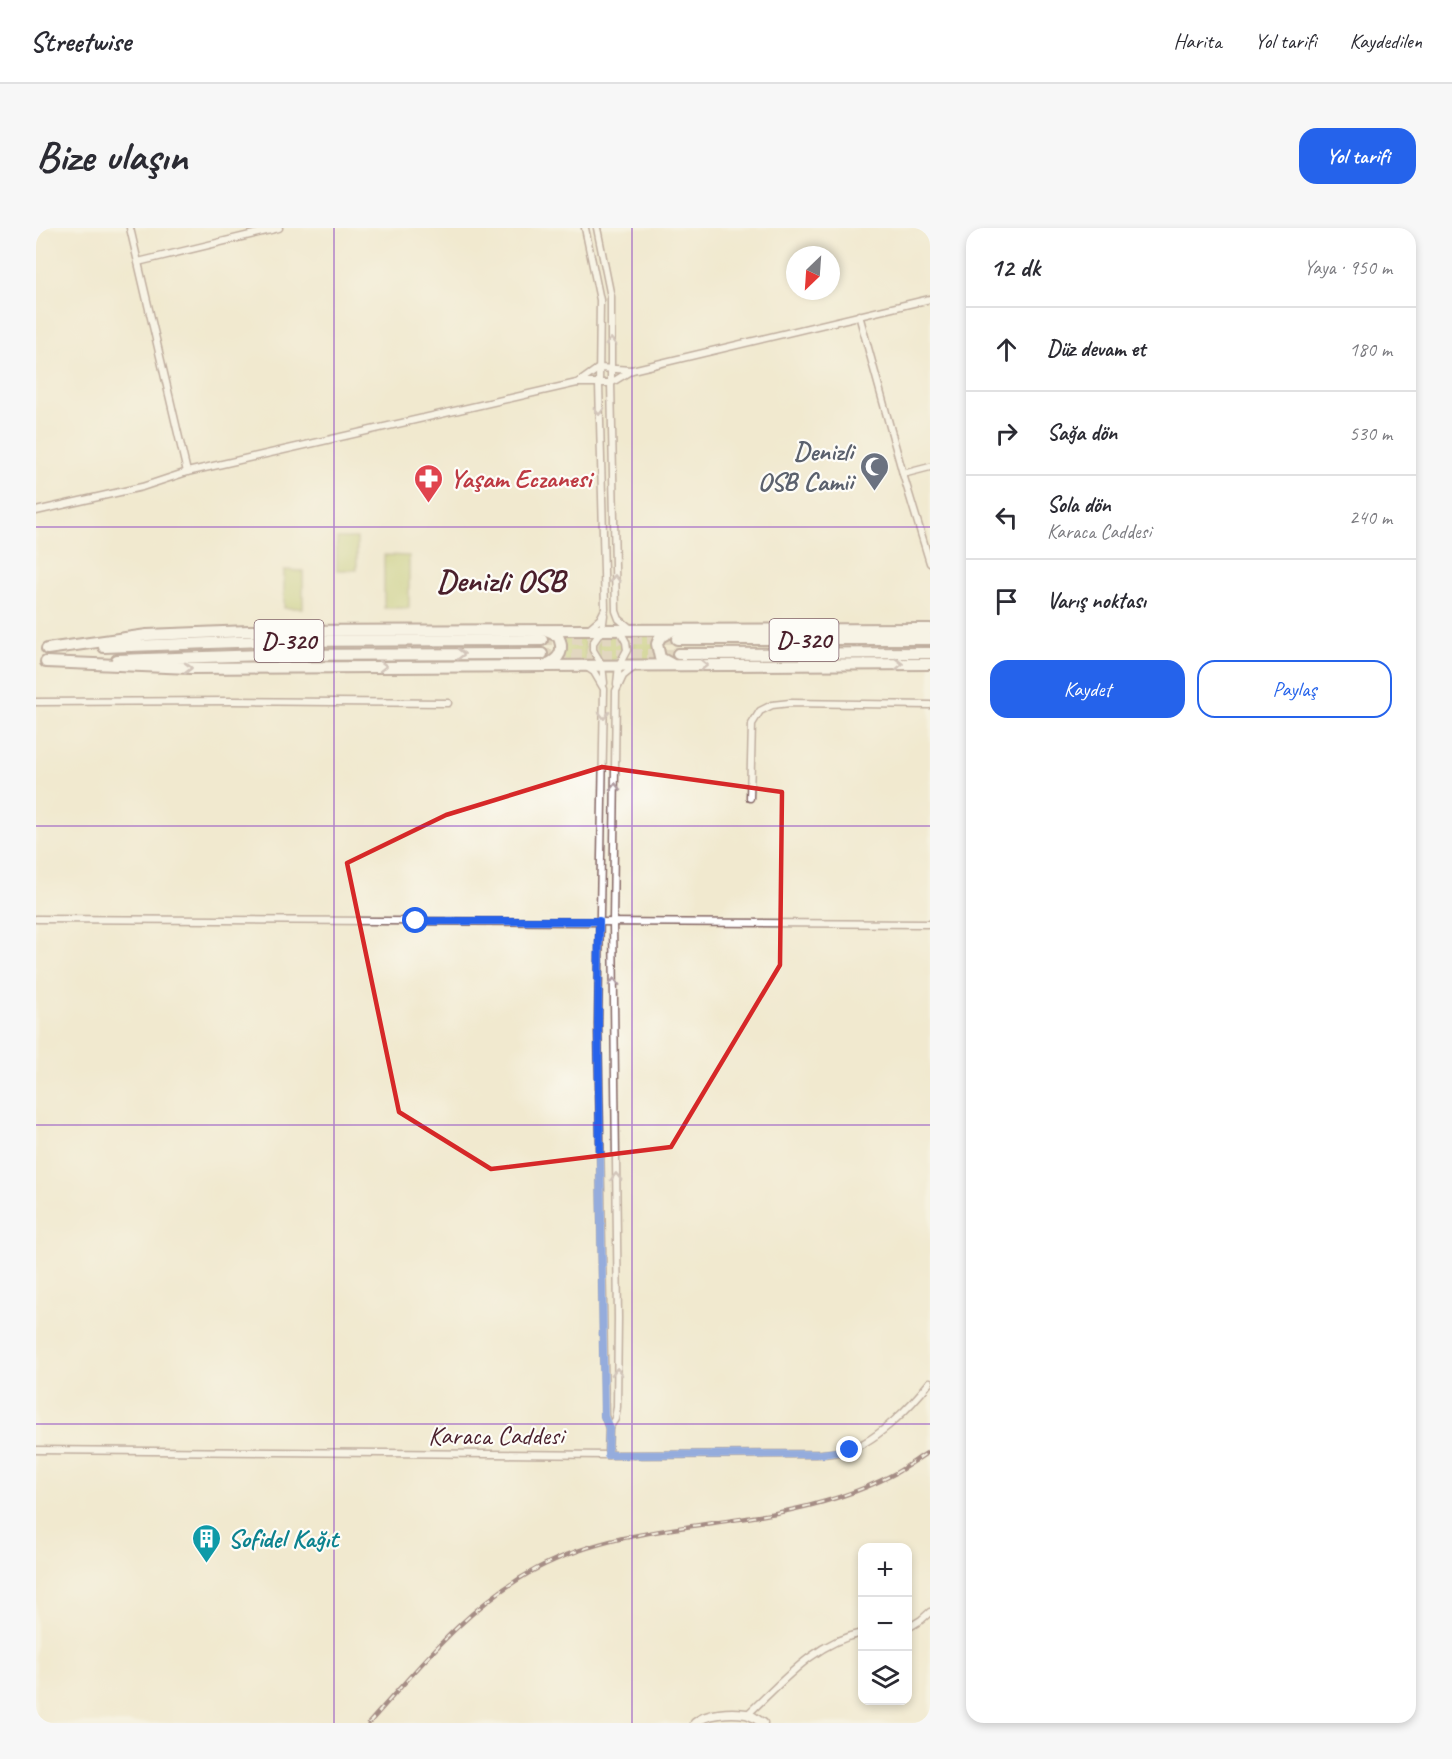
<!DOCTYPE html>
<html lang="tr">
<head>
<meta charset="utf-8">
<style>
	:root { --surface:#fff; --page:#f7f7f7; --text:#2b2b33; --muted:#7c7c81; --line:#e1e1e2; --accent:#2563eb }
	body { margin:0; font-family:Caveat,sans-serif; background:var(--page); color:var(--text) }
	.controls { position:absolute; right:18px; bottom:18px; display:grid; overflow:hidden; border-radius:12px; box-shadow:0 3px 9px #0003 }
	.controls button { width:54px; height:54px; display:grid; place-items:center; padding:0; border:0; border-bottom:2px solid var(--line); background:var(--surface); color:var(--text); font:30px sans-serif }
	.compass { position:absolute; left:750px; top:18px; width:54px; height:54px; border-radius:50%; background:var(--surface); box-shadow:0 3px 9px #0003; rotate:205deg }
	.stop { position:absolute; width:18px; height:18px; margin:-14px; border:4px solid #2563eb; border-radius:50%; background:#fff }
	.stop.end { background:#2563eb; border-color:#fff; box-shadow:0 2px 6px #0008 }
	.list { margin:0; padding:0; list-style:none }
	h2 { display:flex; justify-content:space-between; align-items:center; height:78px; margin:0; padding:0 24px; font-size:26px }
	h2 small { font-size:20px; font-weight:400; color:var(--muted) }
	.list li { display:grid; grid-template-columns:39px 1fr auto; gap:18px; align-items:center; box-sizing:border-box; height:84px; padding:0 24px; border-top:2px solid var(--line) }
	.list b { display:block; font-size:22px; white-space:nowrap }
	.list p { margin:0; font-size:20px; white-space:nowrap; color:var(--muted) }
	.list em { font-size:20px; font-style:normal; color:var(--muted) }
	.actions { display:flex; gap:12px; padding:18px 24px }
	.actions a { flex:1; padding:14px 0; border:2px solid var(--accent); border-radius:18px; text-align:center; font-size:21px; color:var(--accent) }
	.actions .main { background:var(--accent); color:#fff }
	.icon { flex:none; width:33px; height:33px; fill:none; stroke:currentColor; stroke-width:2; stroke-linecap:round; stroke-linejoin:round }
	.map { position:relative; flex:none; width:894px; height:1495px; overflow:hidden; border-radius:18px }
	header { display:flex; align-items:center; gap:36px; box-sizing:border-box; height:84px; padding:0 30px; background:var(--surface); border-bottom:2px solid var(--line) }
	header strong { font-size:28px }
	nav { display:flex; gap:33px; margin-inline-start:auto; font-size:21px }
	.intro { display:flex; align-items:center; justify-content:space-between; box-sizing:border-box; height:144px; padding:0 36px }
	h1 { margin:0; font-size:42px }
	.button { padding:15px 27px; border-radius:18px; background:var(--accent); color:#fff; font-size:21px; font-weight:700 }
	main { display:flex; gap:36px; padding:0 36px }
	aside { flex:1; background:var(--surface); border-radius:18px; box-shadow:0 3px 9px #0003 }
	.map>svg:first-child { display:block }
	.green { fill:#b7c466; stroke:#807248; stroke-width:1.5 }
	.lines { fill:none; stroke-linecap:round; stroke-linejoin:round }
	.highway-tunnel { stroke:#d0c1ae; stroke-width:10; stroke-dasharray:10 5; stroke-linecap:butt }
	.street-casing { stroke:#846664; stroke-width:9 }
	.secondary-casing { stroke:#846664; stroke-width:11 }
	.highway-casing { stroke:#846664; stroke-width:14 }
	.street { stroke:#fff; stroke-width:6 }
	.secondary { stroke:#fff; stroke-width:8 }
	.highway { stroke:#fff; stroke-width:10 }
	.rail-casing { stroke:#4a1f2b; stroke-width:4.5 }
	.rail { stroke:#fdfcf7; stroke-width:2; stroke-dasharray:7; stroke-linecap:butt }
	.oneway { stroke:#ae9aa0 }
	.route { stroke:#2563eb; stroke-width:8 }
	.marked { fill:none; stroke:#d62828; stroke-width:4.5; stroke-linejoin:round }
	.grid { fill:none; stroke:#7b2cbf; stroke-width:1.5; stroke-opacity:0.55 }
	.labels { text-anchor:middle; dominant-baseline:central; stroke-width:4.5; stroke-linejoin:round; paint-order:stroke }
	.shield { fill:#fdfcf7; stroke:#806168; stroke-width:1.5 }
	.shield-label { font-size:24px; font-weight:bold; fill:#4a1f2b }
	.worship-label { font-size:26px; font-weight:bold; fill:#5b616d; stroke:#fdfcf7; text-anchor:end }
	.health-label { font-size:26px; font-weight:bold; fill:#be3a42; stroke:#fdfcf7; text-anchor:start }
	.street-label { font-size:26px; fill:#4a1f2b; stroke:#fdfcf7 }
	.culture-label { font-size:26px; font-weight:bold; fill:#0d838f; stroke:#fdfcf7; text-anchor:start }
	.district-label { font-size:32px; font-weight:bold; fill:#4a1f2b; stroke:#fdfcf7 }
</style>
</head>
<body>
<header>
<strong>Streetwise</strong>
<nav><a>Harita</a><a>Yol tarifi</a><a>Kaydedilen</a></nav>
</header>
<div class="intro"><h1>Bize ulaşın</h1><a class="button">Yol tarifi</a></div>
<main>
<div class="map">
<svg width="894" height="1495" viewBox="0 0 894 1495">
	<rect width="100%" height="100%" fill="#fdfcf7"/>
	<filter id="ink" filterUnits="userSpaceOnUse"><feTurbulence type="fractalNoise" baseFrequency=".0167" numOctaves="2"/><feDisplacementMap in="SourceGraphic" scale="12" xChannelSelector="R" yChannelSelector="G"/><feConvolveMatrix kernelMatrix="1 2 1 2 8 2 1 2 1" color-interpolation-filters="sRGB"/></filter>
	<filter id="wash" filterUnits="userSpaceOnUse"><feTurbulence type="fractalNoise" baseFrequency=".008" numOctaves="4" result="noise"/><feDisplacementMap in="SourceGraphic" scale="24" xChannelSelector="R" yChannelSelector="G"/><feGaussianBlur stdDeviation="1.35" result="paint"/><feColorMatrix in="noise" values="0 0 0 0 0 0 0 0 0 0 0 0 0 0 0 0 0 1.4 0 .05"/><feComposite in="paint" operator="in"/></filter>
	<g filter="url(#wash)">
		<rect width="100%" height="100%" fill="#f1e9cf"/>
		<g class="green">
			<rect x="301" y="310" width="20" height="32"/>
			<path d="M348,327L373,328V380H348Z"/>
			<path d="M248,342L267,343V380H248Z"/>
			<path d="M550,406V433L525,434V407Z"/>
			<circle cx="574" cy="420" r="13"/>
			<path d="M597,407H620L622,433H598Z"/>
		</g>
	</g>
	<g filter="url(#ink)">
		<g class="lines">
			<g class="highway-tunnel">
				<path d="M506,412L641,411"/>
				<path d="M506,426H642"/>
			</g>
			<defs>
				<g id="street">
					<path d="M94,0L151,244"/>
					<path d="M549,0L564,72L563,156L569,381L564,391L551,402"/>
					<path d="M561,0L575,69V155L580,383L583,391L594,400"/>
					<path d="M102,34L243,0"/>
					<path d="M823,87L867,246L894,335"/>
					<path d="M542,155L563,140L596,142"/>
					<path d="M867,246L894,239"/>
					<path d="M0,283L106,259L151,244L541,155H575L596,142L894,71"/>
					<path d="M552,440L558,444L568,461L562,796L569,1188L573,1200L572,1227"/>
					<path d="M568,455L566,437L557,422V415L566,402L568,387"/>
					<path d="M581,456L583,437L591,422L590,414L583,401"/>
					<path d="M0,474L197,473L412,475"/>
					<path d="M714,570L716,496L724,483L736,477L754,475L894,477"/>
					<path d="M0,691L894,696"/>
					<path d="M573,1200L579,1191L581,1179L582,1090L577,694L580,463L587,448L598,439"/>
					<path d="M0,1222L572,1227L786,1226C795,1225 806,1225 815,1221C843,1211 875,1178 894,1154"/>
					<path d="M872,1400L885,1392L894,1384"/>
					<path d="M712,1486C746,1454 779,1414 826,1405"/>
				</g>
				<path id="secondary" d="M659,1495C671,1485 694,1484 710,1486C716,1487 721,1492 727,1495"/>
				<g id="highway">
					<path d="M510,403L522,408C529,422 524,431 510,437"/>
					<path d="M641,411H894"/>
					<path d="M68,419L229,413L506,412"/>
					<path d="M11,421L111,407L213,403L894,401"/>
					<path d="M642,426L894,425"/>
					<path d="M81,432L229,427L506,426"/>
					<path d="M10,434L154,440L894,436"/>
					<path d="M635,436L624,430L621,416L624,409L635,403"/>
				</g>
			</defs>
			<use href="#street" class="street-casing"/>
			<use href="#secondary" class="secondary-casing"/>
			<use href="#highway" class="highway-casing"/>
			<use href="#street" class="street"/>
			<use href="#secondary" class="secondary"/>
			<use href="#highway" class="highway"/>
			<defs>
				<path id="rail" d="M333,1495C384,1438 433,1376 502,1340C575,1302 660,1300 740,1285C777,1278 822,1265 856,1247C869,1240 881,1231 894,1223"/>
			</defs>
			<use href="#rail" class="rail-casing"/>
			<use href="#rail" class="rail"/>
		</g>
		<defs><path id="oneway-chevron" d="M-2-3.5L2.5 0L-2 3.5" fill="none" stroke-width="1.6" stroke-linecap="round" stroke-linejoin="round" transform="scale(1.5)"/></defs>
		<g class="oneway">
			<use href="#oneway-chevron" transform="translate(575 114) rotate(-90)"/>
			<use href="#oneway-chevron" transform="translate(563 183) rotate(89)"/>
			<use href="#oneway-chevron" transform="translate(579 351) rotate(-91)"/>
			<use href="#oneway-chevron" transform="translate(425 426)"/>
			<use href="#oneway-chevron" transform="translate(863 436) rotate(-1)"/>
			<use href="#oneway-chevron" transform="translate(668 437)"/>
			<use href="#oneway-chevron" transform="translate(347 438)"/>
			<use href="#oneway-chevron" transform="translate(152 440)"/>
			<use href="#oneway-chevron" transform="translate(568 487) rotate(91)"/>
			<use href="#oneway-chevron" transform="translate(579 559) rotate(-89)"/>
			<use href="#oneway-chevron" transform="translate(578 754) rotate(-91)"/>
			<use href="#oneway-chevron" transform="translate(580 949) rotate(-91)"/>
			<use href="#oneway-chevron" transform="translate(581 1144) rotate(-89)"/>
		</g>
	</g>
	<g class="lines" filter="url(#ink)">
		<path class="route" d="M380,693H563L562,796L568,1188L573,1200L572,1227L786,1226L814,1222"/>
	</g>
	<path d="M0 0H894V1495H0ZM566,539L746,564L744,737L635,919L455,941L363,884L311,635L410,587Z" fill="#f1e9cf" fill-opacity=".55" fill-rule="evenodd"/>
	<path class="marked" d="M566,539L746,564L744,737L635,919L455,941L363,884L311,635L410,587Z"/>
	<path class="grid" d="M298,0V1495M596,0V1495M0,299H894M0,598H894M0,897H894M0,1196H894"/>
	<defs>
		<symbol id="mosque-pin" viewBox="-11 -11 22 30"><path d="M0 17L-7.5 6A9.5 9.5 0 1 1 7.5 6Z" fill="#6b7280" stroke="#fdfcf7"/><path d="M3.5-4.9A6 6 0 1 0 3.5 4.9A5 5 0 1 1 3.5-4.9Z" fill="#fff"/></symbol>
		<symbol id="pharmacy-pin" viewBox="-11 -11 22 30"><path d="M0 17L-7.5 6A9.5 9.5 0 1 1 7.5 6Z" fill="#e0444e" stroke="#fdfcf7"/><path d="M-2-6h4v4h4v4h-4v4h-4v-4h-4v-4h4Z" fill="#fff"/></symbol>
		<symbol id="building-pin" viewBox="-11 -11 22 30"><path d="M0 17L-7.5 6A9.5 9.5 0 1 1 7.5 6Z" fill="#0f9aa8" stroke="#fdfcf7"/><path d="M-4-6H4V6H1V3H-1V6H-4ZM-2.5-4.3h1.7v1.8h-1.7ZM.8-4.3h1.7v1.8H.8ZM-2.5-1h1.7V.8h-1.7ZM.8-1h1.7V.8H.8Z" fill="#fff"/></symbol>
	</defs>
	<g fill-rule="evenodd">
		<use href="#mosque-pin" x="822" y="222" width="33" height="45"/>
		<use href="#pharmacy-pin" x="376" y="234" width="33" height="45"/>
		<use href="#building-pin" x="154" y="1294" width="33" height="45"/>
	</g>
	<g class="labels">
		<g class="shield">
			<rect x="733.5" y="391" width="69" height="42" rx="4.5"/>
			<rect x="218.5" y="392" width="69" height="42" rx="4.5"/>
		</g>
		<g class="shield-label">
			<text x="768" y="412">D-320</text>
			<text x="253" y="413">D-320</text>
		</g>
		<g class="worship-label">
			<text x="817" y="223">Denizli<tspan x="817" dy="30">OSB Camii</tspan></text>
		</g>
		<g class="health-label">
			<text x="414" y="250">Yaşam Eczanesi</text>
		</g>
		<g class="street-label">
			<text x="460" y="1207">Karaca Caddesi</text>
		</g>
		<g class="culture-label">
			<text x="192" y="1310">Sofidel Kağıt</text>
		</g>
		<g class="district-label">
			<text x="465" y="352">Denizli OSB</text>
		</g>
	</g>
</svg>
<div class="controls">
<button>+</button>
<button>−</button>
<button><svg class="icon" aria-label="layers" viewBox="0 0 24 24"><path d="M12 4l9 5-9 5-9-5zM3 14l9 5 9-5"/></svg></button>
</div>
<svg class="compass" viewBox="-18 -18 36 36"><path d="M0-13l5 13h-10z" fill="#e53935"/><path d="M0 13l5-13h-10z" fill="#7c7c81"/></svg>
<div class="stop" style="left:380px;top:693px"></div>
<div class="stop end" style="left:814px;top:1222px"></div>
</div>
<aside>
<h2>12 dk<small>Yaya · 950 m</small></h2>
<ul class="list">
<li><svg class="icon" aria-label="ahead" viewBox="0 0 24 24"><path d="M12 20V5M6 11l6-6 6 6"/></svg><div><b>Düz devam et</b></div><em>180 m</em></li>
<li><svg class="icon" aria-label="right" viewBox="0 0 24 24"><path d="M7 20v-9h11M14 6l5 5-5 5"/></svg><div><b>Sağa dön</b></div><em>530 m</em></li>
<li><svg class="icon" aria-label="left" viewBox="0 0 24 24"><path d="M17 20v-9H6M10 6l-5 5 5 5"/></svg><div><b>Sola dön</b><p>Karaca Caddesi</p></div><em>240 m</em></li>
<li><svg class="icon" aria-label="arrive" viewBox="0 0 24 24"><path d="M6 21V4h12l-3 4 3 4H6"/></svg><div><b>Varış noktası</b></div></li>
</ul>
<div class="actions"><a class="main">Kaydet</a><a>Paylaş</a></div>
</aside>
</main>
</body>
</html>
